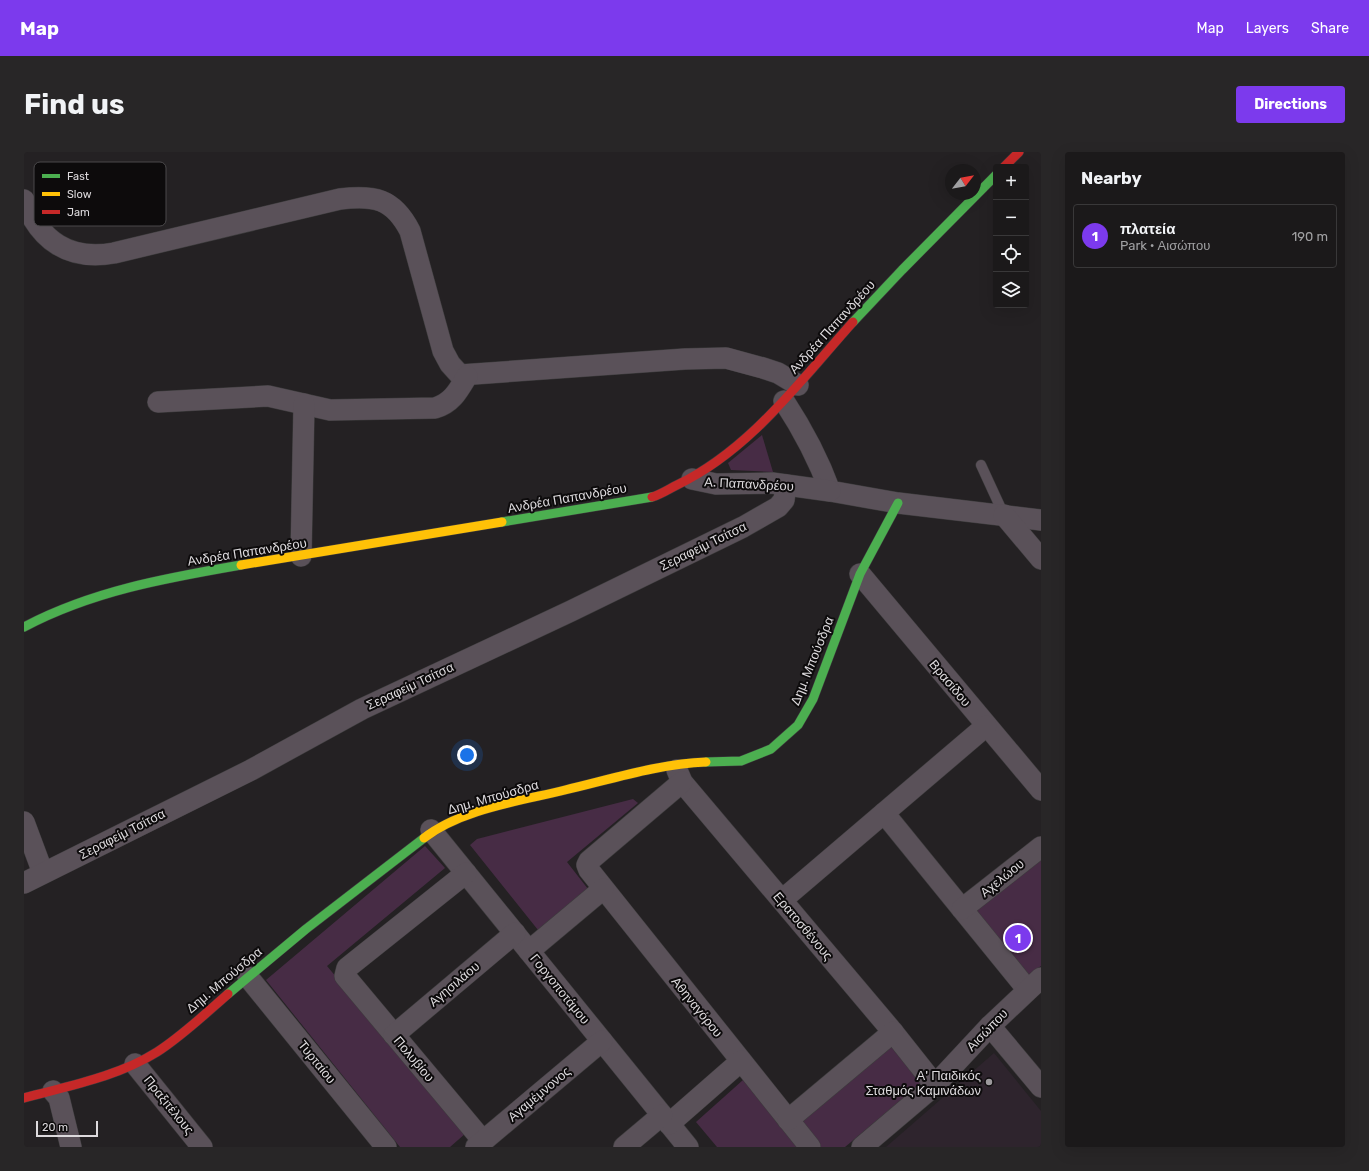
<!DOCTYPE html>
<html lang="en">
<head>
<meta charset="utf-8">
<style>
	:root { --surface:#1b191a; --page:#282627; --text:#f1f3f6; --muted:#a0a0a2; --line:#393839; --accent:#7c3aed }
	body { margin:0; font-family:Rubik,sans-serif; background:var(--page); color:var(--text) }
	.controls { position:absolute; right:12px; top:12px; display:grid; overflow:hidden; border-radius:4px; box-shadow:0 4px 16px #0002 }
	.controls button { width:36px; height:36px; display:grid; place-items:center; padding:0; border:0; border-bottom:1px solid var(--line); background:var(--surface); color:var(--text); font:20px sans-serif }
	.compass { position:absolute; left:921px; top:12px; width:36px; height:36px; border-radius:50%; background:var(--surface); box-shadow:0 4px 16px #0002; rotate:59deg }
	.scale { position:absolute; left:12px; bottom:10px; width:62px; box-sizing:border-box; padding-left:4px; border:2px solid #dddadd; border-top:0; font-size:11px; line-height:14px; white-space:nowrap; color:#dddadd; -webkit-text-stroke:3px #0d0b0c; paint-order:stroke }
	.you { position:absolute; left:443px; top:603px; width:14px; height:14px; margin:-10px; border:3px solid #fff; border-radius:50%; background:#1a73e8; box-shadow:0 0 0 6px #1a73e833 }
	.badge { display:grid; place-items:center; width:26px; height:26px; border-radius:50%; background:var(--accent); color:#fff; font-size:13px; font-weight:700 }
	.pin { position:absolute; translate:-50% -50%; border:2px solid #fff; box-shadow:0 1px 4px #0006 }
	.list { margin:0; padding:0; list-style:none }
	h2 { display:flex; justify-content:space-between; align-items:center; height:52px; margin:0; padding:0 16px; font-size:17px }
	h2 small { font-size:13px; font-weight:400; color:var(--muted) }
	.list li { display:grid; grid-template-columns:26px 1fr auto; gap:12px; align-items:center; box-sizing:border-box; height:64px; margin:0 8px 8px; padding:0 8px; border:1px solid var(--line); border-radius:4px }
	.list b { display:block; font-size:15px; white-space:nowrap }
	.list p { margin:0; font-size:13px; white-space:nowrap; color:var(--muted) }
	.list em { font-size:13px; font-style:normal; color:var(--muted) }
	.icon { flex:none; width:22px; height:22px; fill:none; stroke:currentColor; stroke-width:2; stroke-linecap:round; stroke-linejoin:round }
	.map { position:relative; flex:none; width:1017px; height:995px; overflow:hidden; border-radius:4px }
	header { display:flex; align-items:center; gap:24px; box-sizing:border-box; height:56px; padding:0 20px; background:var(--accent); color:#fff }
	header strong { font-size:19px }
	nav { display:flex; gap:22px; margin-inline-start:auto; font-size:14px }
	.intro { display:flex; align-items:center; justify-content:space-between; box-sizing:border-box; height:96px; padding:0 24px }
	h1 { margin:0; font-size:28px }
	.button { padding:10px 18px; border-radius:4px; background:var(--accent); color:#fff; font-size:14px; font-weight:700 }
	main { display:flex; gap:24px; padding:0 24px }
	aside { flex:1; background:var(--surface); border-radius:4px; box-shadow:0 4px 16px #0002 }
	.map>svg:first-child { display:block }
	.built { fill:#2e242d }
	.green { fill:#472c45 }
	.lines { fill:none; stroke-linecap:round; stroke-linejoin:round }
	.lane-casing { stroke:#3d3c3d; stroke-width:11 }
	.street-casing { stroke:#3d3c3d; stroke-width:22 }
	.fast-casing { stroke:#3d3c3d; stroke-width:10 }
	.slow-casing { stroke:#3d3c3d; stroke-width:10 }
	.jam-casing { stroke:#3d3c3d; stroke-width:10 }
	.lane { stroke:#5a5159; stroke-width:10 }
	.street { stroke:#5a5159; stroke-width:21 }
	.fast { stroke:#4caf50; stroke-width:9 }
	.slow { stroke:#ffc107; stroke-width:9 }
	.jam { stroke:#c62828; stroke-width:9 }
	.poi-dot { fill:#9c999c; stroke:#0d0b0c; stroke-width:1.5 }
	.labels { text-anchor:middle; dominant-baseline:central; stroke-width:4; stroke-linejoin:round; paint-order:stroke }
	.street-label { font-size:13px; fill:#dddadd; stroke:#0d0b0c }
	.poi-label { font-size:13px; fill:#dddadd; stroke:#0d0b0c; text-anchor:end }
	.key { fill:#0d0b0c; stroke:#4b494b; stroke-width:1 }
	.key-label { font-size:11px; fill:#dddadd }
</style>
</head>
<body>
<header>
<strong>Map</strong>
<nav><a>Map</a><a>Layers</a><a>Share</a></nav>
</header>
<div class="intro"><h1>Find us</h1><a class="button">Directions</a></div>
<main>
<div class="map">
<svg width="1017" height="995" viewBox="0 0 1017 995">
	<rect width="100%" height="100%" fill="#242123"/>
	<path class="built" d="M970,901L1017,959V995H862Z"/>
	<g class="green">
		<path d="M738,283L749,320L707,318L704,311Z"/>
		<path d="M609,647L614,651L543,710L564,737L514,778L446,693L453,687Z"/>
		<path d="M401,694L421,716L303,814L442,981L426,995H376L242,828Z"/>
		<path d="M1017,703V814L1003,825L948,758Z"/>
		<path d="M867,890L899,930L821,995H796L773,968Z"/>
		<path d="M719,928L774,995H693L672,970Z"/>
	</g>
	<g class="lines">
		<defs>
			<path id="lane" d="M957,313L980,363"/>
			<g id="street">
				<path d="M0,48C16,89 45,109 90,101L316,47C350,43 369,46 386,79L419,199L426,212L436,223L661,207L702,206L739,216L754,221L774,233"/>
				<path d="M760,249C779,278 794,306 806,339L874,351L1017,368"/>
				<path d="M134,250L244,244L306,258L411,256C428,251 434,239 443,224"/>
				<path d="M668,327L692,332L748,331L806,339"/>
				<path d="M980,363L1017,407"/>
				<path d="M277,404L280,252"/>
				<path d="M836,422L1017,638"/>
				<path d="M653,618L658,630L869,880L911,933"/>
				<path d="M658,630L565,709L563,713L565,718L786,995"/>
				<path d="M860,661L1003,837"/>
				<path d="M0,670L19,721"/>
				<path d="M407,678L664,995"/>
				<path d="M442,721L323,816L321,824L459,989"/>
				<path d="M0,731L227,618L338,557L547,459L719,375L754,355L760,348L762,333"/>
				<path d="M758,748L962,574"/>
				<path d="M938,757L1017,695"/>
				<path d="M505,799L579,737"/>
				<path d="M224,825L362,995"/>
				<path d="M966,874L1017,935"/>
				<path d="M370,883L491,781"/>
				<path d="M111,912L178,995"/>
				<path d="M29,939L35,946L47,995"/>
				<path d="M764,968L869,880"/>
				<path d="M645,972L717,909"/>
				<path d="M452,995L578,889"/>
				<path d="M600,995L638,963"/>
				<path d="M838,995L911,933L966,874L1017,826"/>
			</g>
			<g id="fast">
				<path d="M829,170L878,118L972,23"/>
				<path d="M478,370L628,345"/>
				<path d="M0,475C68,439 142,426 217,413"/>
				<path d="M682,610L717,609L747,597L774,573L789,547L836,422L874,351"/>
				<path d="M204,842L282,777L400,686"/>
			</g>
			<g id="slow">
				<path d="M217,413L478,370"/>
				<path d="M400,686C437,657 497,649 541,638C588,627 634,612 682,610"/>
			</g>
			<g id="jam">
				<path d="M980,15L995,0"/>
				<path d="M628,345C636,343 645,337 653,333C726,298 776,229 829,170"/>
				<path d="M0,946C44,934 93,925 133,900C158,884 181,862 204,842"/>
			</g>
		</defs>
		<use href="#lane" class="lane-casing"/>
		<use href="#street" class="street-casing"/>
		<use href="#fast" class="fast-casing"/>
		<use href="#slow" class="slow-casing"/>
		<use href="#jam" class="jam-casing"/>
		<use href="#lane" class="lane"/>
		<use href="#street" class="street"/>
		<use href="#fast" class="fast"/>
		<use href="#slow" class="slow"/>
		<use href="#jam" class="jam"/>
	</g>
	<circle class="poi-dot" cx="965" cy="930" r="4"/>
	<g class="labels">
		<g class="street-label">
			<text transform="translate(808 175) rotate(-48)">Ανδρέα Παπανδρέου</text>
			<text transform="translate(725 332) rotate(3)">Α. Παπανδρέου</text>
			<text transform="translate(543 346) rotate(-10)">Ανδρέα Παπανδρέου</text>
			<text transform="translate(679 394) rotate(-26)">Σεραφείμ Τσίτσα</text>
			<text transform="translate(223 400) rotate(-9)">Ανδρέα Παπανδρέου</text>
			<text transform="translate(788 509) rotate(-68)">Δημ. Μπούσδρα</text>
			<text transform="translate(926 531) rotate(50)">Βρασίδου</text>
			<text transform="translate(386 534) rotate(-25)">Σεραφείμ Τσίτσα</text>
			<text transform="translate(469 645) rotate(-16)">Δημ. Μπούσδρα</text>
			<text transform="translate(98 682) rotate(-27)">Σεραφείμ Τσίτσα</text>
			<text transform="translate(978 726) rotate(-39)">Αχελώου</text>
			<text transform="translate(779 774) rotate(50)">Ερατοσθένους</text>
			<text transform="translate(200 828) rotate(-40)">Δημ. Μπούσδρα</text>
			<text transform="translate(430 832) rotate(-40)">Αγησιλάου</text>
			<text transform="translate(536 837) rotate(51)">Γοργοποτάμου</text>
			<text transform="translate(673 855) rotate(51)">Αθηναγόρου</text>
			<text transform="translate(963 878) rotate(-46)">Αισώπου</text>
			<text transform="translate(390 907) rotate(50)">Πολυβίου</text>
			<text transform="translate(293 910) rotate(51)">Τυρταίου</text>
			<text transform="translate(515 942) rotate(-40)">Αγαμέμνονος</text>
			<text transform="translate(145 953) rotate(51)">Πραξιτέλους</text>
		</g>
		<g class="poi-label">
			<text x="957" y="923">Α' Παιδικός<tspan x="957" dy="15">Σταθμός Καμινάδων</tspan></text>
		</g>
	</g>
	<rect x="10" y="10" width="132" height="64" rx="6" class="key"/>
	<rect x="18" y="22" width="18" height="4" fill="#4caf50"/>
	<rect x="18" y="40" width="18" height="4" fill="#ffc107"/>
	<rect x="18" y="58" width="18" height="4" fill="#c62828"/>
	<g class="key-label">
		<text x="43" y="28">Fast</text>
		<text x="43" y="46">Slow</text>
		<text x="43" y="64">Jam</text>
	</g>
</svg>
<div class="controls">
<button>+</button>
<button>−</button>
<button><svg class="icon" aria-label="locate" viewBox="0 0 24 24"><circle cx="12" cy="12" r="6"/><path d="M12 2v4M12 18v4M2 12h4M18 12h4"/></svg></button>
<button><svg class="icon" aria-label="layers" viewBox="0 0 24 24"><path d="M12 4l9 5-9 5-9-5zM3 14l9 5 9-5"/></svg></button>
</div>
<svg class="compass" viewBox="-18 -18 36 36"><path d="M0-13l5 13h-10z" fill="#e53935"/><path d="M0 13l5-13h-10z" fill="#a0a0a2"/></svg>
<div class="scale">20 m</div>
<div class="you"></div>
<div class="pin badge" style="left:994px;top:786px">1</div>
</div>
<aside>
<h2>Nearby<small></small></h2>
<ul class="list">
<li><span class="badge">1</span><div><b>πλατεία</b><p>Park · Αισώπου</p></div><em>190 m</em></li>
</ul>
</aside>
</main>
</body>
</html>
